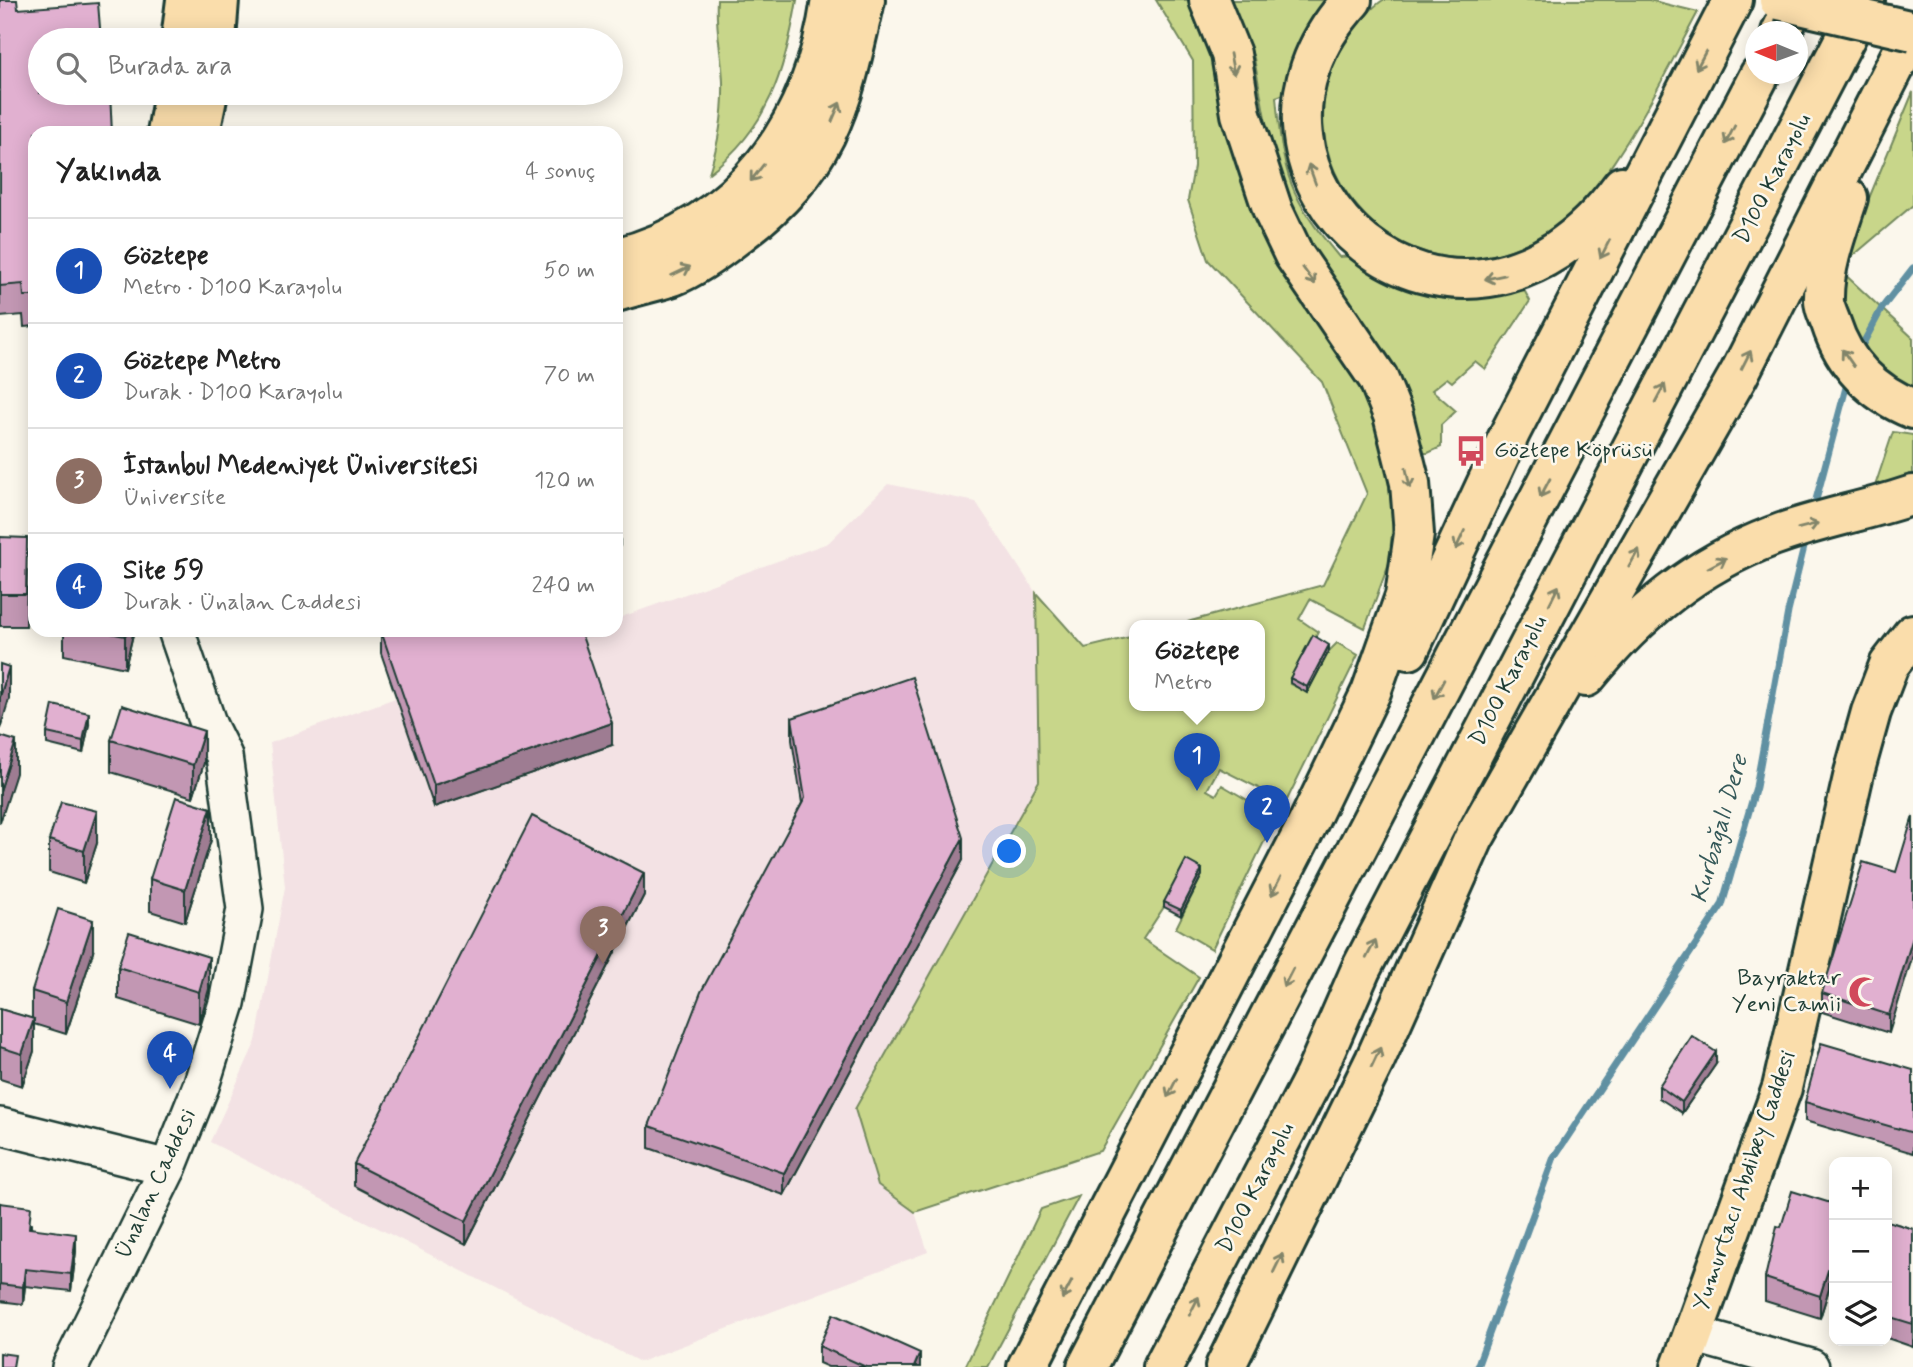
<!DOCTYPE html>
<html lang="tr">
<head>
<meta charset="utf-8">
<style>
	:root { --surface:#fff; --page:#f2f2f2; --text:#222; --muted:#767676; --line:#e0e0e0; --accent:#d1495b }
	body { margin:0; font-family:Mynerve,sans-serif; background:var(--page); color:var(--text) }
	.controls { position:absolute; right:21px; bottom:21px; display:grid; overflow:hidden; border-radius:14px; box-shadow:0 4px 18px #0003 }
	.controls button { width:63px; height:63px; display:grid; place-items:center; padding:0; border:0; border-bottom:2px solid var(--line); background:var(--surface); color:var(--text); font:35px sans-serif }
	.compass { position:absolute; left:1745px; top:21px; width:63px; height:63px; border-radius:50%; background:var(--surface); box-shadow:0 4px 18px #0003; rotate:271deg }
	.you { position:absolute; left:1010px; top:852px; width:24px; height:24px; margin:-18px; border:5px solid #fff; border-radius:50%; background:#1a73e8; box-shadow:0 0 0 10px #1a73e833 }
	.badge { display:grid; place-items:center; width:46px; height:46px; border-radius:50%; background:var(--accent); color:#fff; font-size:23px; font-weight:700 }
	.pin { position:absolute; translate:-50% -58px; filter:drop-shadow(0 2px 4px #0008) }
	.pin::after { content:''; position:absolute; top:37px; width:24px; height:21px; background:inherit; clip-path:polygon(0 0,100% 0,50% 100%) }
	.popup { position:absolute; left:1129px; top:620px; width:136px; height:91px; box-sizing:border-box; display:grid; place-content:center; border-radius:14px; background:var(--surface); filter:drop-shadow(0 2px 5px #0005); font-size:23px; white-space:nowrap; color:var(--muted) }
	.popup b { font-size:26px; color:var(--text) }
	.popup::after { content:''; position:absolute; left:50%; top:100%; margin-left:-14px; border:14px solid transparent; border-top-color:var(--surface) }
	.list { margin:0; padding:0; list-style:none }
	h2 { display:flex; justify-content:space-between; align-items:center; height:91px; margin:0; padding:0 28px; font-size:30px }
	h2 small { font-size:23px; font-weight:400; color:var(--muted) }
	.list li { display:grid; grid-template-columns:46px 1fr auto; gap:21px; align-items:center; box-sizing:border-box; height:105px; padding:0 28px; border-top:2px solid var(--line) }
	.list b { display:block; font-size:26px; white-space:nowrap }
	.list p { margin:0; font-size:23px; white-space:nowrap; color:var(--muted) }
	.list em { font-size:23px; font-style:normal; color:var(--muted) }
	.icon { flex:none; width:38px; height:38px; fill:none; stroke:currentColor; stroke-width:2; stroke-linecap:round; stroke-linejoin:round }
	.map { position:relative; flex:none; width:1913px; height:1367px; overflow:hidden }
	.search { position:absolute; background:var(--surface); box-shadow:0 4px 18px #0003; left:28px; top:28px; width:595px; height:77px; display:flex; align-items:center; gap:18px; box-sizing:border-box; padding:0 24px; border-radius:38px; color:var(--muted); font-size:26px }
	.panel { position:absolute; background:var(--surface); box-shadow:0 4px 18px #0003; left:28px; top:126px; width:595px; height:511px; border-radius:21px }
	.map>svg:first-child { display:block }
	.built { fill:#f3e2e4 }
	.green { fill:#c8d68a; stroke:#748a5f; stroke-width:2 }
	.lines { fill:none; stroke-linecap:round; stroke-linejoin:round }
	.stream { stroke:#6090a2; stroke-width:7 }
	.minor-casing { stroke:#1f3d34; stroke-width:40 }
	.major-casing { stroke:#1f3d34; stroke-width:44 }
	.highway-casing { stroke:#1f3d34; stroke-width:44 }
	.minor { stroke:#fbf7ec; stroke-width:35 }
	.major { stroke:#faddab; stroke-width:38 }
	.highway { stroke:#faddab; stroke-width:38 }
	.major-bridge-casing { stroke:#1f3d34; stroke-width:44; stroke-linecap:butt }
	.major-bridge { stroke:#faddab; stroke-width:38 }
	.wall { fill:#c297b3; stroke:#1f3d34; stroke-width:2 }
	.shaded-wall { fill:#9e7b92; stroke:#1f3d34; stroke-width:2 }
	.building { fill:#e1b0d0; stroke:#1f3d34; stroke-width:2 }
	.oneway { stroke:#82856a }
	.labels { text-anchor:middle; dominant-baseline:central; stroke-width:5; stroke-linejoin:round; paint-order:stroke }
	.street-label { font-size:23px; fill:#1f3d34; stroke:#fbf7ec }
	.poi-label { font-size:23px; fill:#1f3d34; stroke:#fbf7ec; text-anchor:start }
	.water-label { font-size:24px; font-style:italic; fill:#355959; stroke:#fbf7ec }
</style>
</head>
<body>
<div class="map">
<svg width="1913" height="1367" viewBox="0 0 1913 1367">
	<rect width="100%" height="100%" fill="#fbf7ec"/>
	<filter id="ink" filterUnits="userSpaceOnUse"><feTurbulence type="fractalNoise" baseFrequency=".0143" numOctaves="2"/><feDisplacementMap in="SourceGraphic" scale="14" xChannelSelector="R" yChannelSelector="G"/><feConvolveMatrix kernelMatrix="1 2 1 2 8 2 1 2 1" color-interpolation-filters="sRGB"/></filter>
	<g filter="url(#ink)">
		<path class="built" d="M888,484L976,502L1036,593L1039,781L855,1109L878,1185L915,1212L928,1252L640,1362L210,1142L256,1041L285,887L270,743L585,630H616V619L828,543Z"/>
		<g class="green">
			<path d="M717,0H797C785,70 769,128 709,173C719,142 724,114 723,82C722,54 715,28 717,0Z"/>
			<path d="M1156,0H1192L1211,48L1239,173L1270,245L1370,402L1388,478L1393,522L1389,563L1365,628L1310,599L1299,619L1318,632L1290,684L1307,692L1329,651L1337,643L1358,655L1286,802L1219,768L1207,790L1216,795L1222,785L1276,817L1212,949L1176,928L1202,875L1164,907L1143,939L1199,977L1100,1151L915,1212L878,1185L855,1109L1039,781L1036,593L1085,648L1134,636V705H1260V625H1176L1323,585L1367,494L1322,382L1208,260L1188,200L1194,167L1193,61Z"/>
			<path d="M1230,0H1334L1290,92L1276,97C1283,175 1289,197 1339,257L1355,256L1427,289C1444,308 1501,295 1524,290L1530,301L1485,369L1475,361L1452,382L1447,378L1432,390L1456,411L1441,425V447L1428,453H1420L1393,375L1343,292L1305,244L1272,156L1254,58Z"/>
			<path d="M1383,0H1649L1698,12C1665,74 1634,139 1590,195C1582,206 1574,220 1563,228C1552,237 1533,241 1519,247C1393,300 1269,154 1348,39C1357,25 1368,10 1383,0Z"/>
			<path d="M1913,92V205L1841,266Z"/>
			<path d="M1840,270L1913,338V392C1882,377 1843,339 1839,303C1837,293 1839,280 1840,270Z"/>
			<path d="M1893,432L1913,435V475L1874,489Z"/>
			<path d="M1079,1196L988,1367H965L1041,1209Z"/>
		</g>
		<g class="lines">
			<g class="stream">
				<path d="M1858,353L1882,308L1913,268"/>
				<path d="M1813,511L1848,380"/>
				<path d="M1477,1367L1554,1157L1722,905L1756,787L1788,612L1806,539"/>
			</g>
			<defs>
				<g id="minor">
					<path d="M0,1126L168,1168"/>
					<path d="M1692,1334L1811,1367"/>
					<path d="M70,1367L168,1168L201,1086L227,1003L245,909L224,756L209,726L176,630"/>
				</g>
				<g id="major">
					<path d="M181,40L186,0"/>
					<path d="M216,40L219,0"/>
					<path d="M167,133L174,93"/>
					<path d="M200,133L208,93"/>
					<path d="M616,258C743,225 813,126 831,0"/>
					<path d="M616,292C635,286 654,282 673,276C695,267 717,251 736,236C830,166 841,108 865,0"/>
					<path d="M1681,1367L1782,1088L1854,773L1871,712L1889,665L1913,634"/>
				</g>
				<g id="highway">
					<path d="M1352,0C1190,175 1458,413 1622,186"/>
					<path d="M1781,32L1797,0"/>
					<path d="M1848,198C1838,229 1824,264 1824,297C1823,305 1828,315 1831,323C1844,364 1873,393 1913,409"/>
					<path d="M1409,650L1511,431L1733,0"/>
					<path d="M1586,677C1638,613 1696,565 1773,536C1818,519 1867,511 1913,495"/>
					<path d="M1027,1367L1307,825L1371,692L1405,596L1414,534L1410,483L1393,415L1378,378L1294,255L1273,211L1241,114L1231,54L1209,0"/>
					<path d="M1087,1367L1760,74"/>
					<path d="M1163,1367L1314,1077L1361,969L1865,0"/>
					<path d="M1225,1367L1375,1060L1474,838L1739,374L1913,31"/>
				</g>
			</defs>
			<use href="#minor" class="minor-casing"/>
			<use href="#major" class="major-casing"/>
			<use href="#highway" class="highway-casing"/>
			<use href="#minor" class="minor"/>
			<use href="#major" class="major"/>
			<use href="#highway" class="highway"/>
			<defs>
				<path id="major-bridge" d="M1779,0L1913,31"/>
			</defs>
			<use href="#major-bridge" class="major-bridge-casing"/>
			<use href="#major-bridge" class="major-bridge"/>
		</g>
		<g class="wall">
			<path d="M0,0L18,9L35,133V326L24,327L23,315L0,317Z"/>
			<path d="M0,537L27,570L26,626H0Z"/>
			<path d="M64,630H134L125,668L64,655Z"/>
			<path d="M381,631L612,745L434,807L381,653Z"/>
			<path d="M1329,651L1307,693L1290,683V678Z"/>
			<path d="M792,718L963,860L784,1195L649,1148V1126L802,803L792,740Z"/>
			<path d="M89,724L83,753L47,744V733Z"/>
			<path d="M111,740L204,763L193,797L111,772Z"/>
			<path d="M49,840L97,843L84,883L49,872Z"/>
			<path d="M211,840L185,922L150,911V879Z"/>
			<path d="M1896,872L1889,1033L1822,1012V993Z"/>
			<path d="M1202,875L1181,916L1164,907V902Z"/>
			<path d="M644,895L466,1244L354,1186V1164Z"/>
			<path d="M93,952L66,1034L34,1024V1051L22,1086L0,1079V1009L32,1019V991Z"/>
			<path d="M118,967L209,989L199,1024L118,999Z"/>
			<path d="M1716,1064L1682,1113L1659,1098V1086Z"/>
			<path d="M1913,1070V1153L1805,1121V1102Z"/>
			<path d="M0,1203L31,1224V1228L76,1251L71,1291L25,1286L23,1304L0,1301Z"/>
			<path d="M1834,1204V1291L1829,1289L1820,1318L1765,1301V1278L1781,1227Z"/>
			<path d="M1887,1221L1913,1229V1347L1887,1338Z"/>
			<path d="M819,1346L920,1367H828L819,1363Z"/>
		</g>
		<g class="shaded-wall">
			<path d="M620,524V546L616,548V525Z"/>
			<path d="M127,630H134L125,668V636Z"/>
			<path d="M1329,645V651L1307,693V687Z"/>
			<path d="M9,667V699L0,729V697Z"/>
			<path d="M89,713V724L83,753V741Z"/>
			<path d="M612,723V745L434,807V785Z"/>
			<path d="M204,731V763L193,797V765Z"/>
			<path d="M16,741V773L0,823V791Z"/>
			<path d="M211,808V840L185,922V890Z"/>
			<path d="M97,811V843L84,883V851Z"/>
			<path d="M963,838V860L784,1195V1173Z"/>
			<path d="M1202,869V875L1181,916V910Z"/>
			<path d="M644,873V895L466,1244V1221Z"/>
			<path d="M93,920V952L66,1034V1002Z"/>
			<path d="M1913,937V955L1889,1033V1015Z"/>
			<path d="M209,957V989L199,1024V992Z"/>
			<path d="M34,1019V1051L22,1086V1054Z"/>
			<path d="M1716,1052V1064L1682,1113V1102Z"/>
			<path d="M76,1234V1251L71,1291V1274Z"/>
			<path d="M1829,1267V1289L1820,1318V1296Z"/>
			<path d="M25,1269V1286L23,1304V1287Z"/>
			<path d="M920,1353V1367H914Z"/>
		</g>
		<g class="building">
			<path d="M0,0H17L18,9L98,3L101,40H40V93H110L112,133H35V296H24L23,284L0,286Z"/>
			<path d="M616,511L620,524L616,525Z"/>
			<path d="M0,537L27,538L26,594H0Z"/>
			<path d="M96,630H127L125,636Z"/>
			<path d="M384,630H580L612,723L434,785L381,631Z"/>
			<path d="M1313,635L1329,645L1307,687L1290,678Z"/>
			<path d="M0,664L9,667L0,697Z"/>
			<path d="M912,677L963,838L784,1173L649,1126L701,992L805,798L792,718Z"/>
			<path d="M53,705L89,713L83,741L47,733Z"/>
			<path d="M122,705L204,731L193,765L111,740Z"/>
			<path d="M0,736L16,741L0,791Z"/>
			<path d="M176,797L211,808L185,890L150,879Z"/>
			<path d="M61,802L97,811L84,851L49,840Z"/>
			<path d="M532,816L644,873L466,1221L354,1164Z"/>
			<path d="M1913,816V937L1889,1015L1822,993L1863,862L1896,872Z"/>
			<path d="M1186,860L1202,869L1181,910L1164,902Z"/>
			<path d="M58,909L93,920L66,1002L32,991Z"/>
			<path d="M129,932L209,957L199,992L118,967Z"/>
			<path d="M0,1009L34,1019L22,1054L0,1047Z"/>
			<path d="M1692,1036L1716,1052L1682,1102L1659,1086Z"/>
			<path d="M1821,1043L1913,1070V1133L1805,1102Z"/>
			<path d="M1792,1191L1834,1204V1269L1829,1267L1820,1296L1765,1278L1777,1226L1781,1227Z"/>
			<path d="M0,1203L31,1207L29,1228L76,1234L71,1274L25,1269L23,1287L0,1284Z"/>
			<path d="M1887,1221L1913,1229V1324L1887,1316Z"/>
			<path d="M833,1314L920,1353L914,1367H866L819,1346Z"/>
			<path d="M0,1353L15,1355L13,1367H0Z"/>
		</g>
		<defs><path id="oneway-shaft" d="M-6 0H5M1.5-3L5.5 0L1.5 3" fill="none" stroke-width="1.6" stroke-linecap="round" stroke-linejoin="round" transform="scale(1.75)"/></defs>
		<g class="oneway">
			<use href="#oneway-shaft" transform="translate(1701 60) rotate(118)"/>
			<use href="#oneway-shaft" transform="translate(1232 64) rotate(79)"/>
			<use href="#oneway-shaft" transform="translate(836 112) rotate(-67)"/>
			<use href="#oneway-shaft" transform="translate(1730 135) rotate(117)"/>
			<use href="#oneway-shaft" transform="translate(757 173) rotate(128)"/>
			<use href="#oneway-shaft" transform="translate(1312 174) rotate(-110)"/>
			<use href="#oneway-shaft" transform="translate(1605 249) rotate(117)"/>
			<use href="#oneway-shaft" transform="translate(681 271) rotate(-26)"/>
			<use href="#oneway-shaft" transform="translate(1309 276) rotate(54)"/>
			<use href="#oneway-shaft" transform="translate(1495 277) rotate(168)"/>
			<use href="#oneway-shaft" transform="translate(1848 358) rotate(-125)"/>
			<use href="#oneway-shaft" transform="translate(1746 360) rotate(-63)"/>
			<use href="#oneway-shaft" transform="translate(1660 393) rotate(-62)"/>
			<use href="#oneway-shaft" transform="translate(1408 478) rotate(78)"/>
			<use href="#oneway-shaft" transform="translate(1545 488) rotate(118)"/>
			<use href="#oneway-shaft" transform="translate(1808 526) rotate(-15)"/>
			<use href="#oneway-shaft" transform="translate(1460 540) rotate(115)"/>
			<use href="#oneway-shaft" transform="translate(1634 558) rotate(-60)"/>
			<use href="#oneway-shaft" transform="translate(1717 563) rotate(-28)"/>
			<use href="#oneway-shaft" transform="translate(1554 595) rotate(-63)"/>
			<use href="#oneway-shaft" transform="translate(1439 689) rotate(118)"/>
			<use href="#oneway-shaft" transform="translate(1276 886) rotate(117)"/>
			<use href="#oneway-shaft" transform="translate(1371 949) rotate(-63)"/>
			<use href="#oneway-shaft" transform="translate(1288 978) rotate(117)"/>
			<use href="#oneway-shaft" transform="translate(1376 1057) rotate(-65)"/>
			<use href="#oneway-shaft" transform="translate(1172 1088) rotate(117)"/>
			<use href="#oneway-shaft" transform="translate(1278 1263) rotate(-64)"/>
			<use href="#oneway-shaft" transform="translate(1067 1290) rotate(118)"/>
			<use href="#oneway-shaft" transform="translate(1194 1306) rotate(-63)"/>
		</g>
	</g>
	<defs>
		<symbol id="bus-bare" viewBox="-9 -9 18 18"><path d="M-5-6H5V4H4V6H2V4H-2V6H-4V4H-5ZM-3.5-4V0h7V-4ZM-3.5 1.2v1.5H-2V1.2ZM2 1.2v1.5H3.5V1.2Z" fill="#d1495b" stroke="#fbf7ec" stroke-width="2.5" paint-order="stroke"/></symbol>
		<symbol id="mosque-bare" viewBox="-9 -9 18 18"><path d="M3.5-4.9A6 6 0 1 0 3.5 4.9A5 5 0 1 1 3.5-4.9Z" fill="#d1495b" stroke="#fbf7ec" stroke-width="2.5" paint-order="stroke"/></symbol>
	</defs>
	<g fill-rule="evenodd">
		<use href="#bus-bare" x="1449" y="429" width="44" height="44"/>
		<use href="#mosque-bare" x="1842" y="970" width="44" height="44"/>
	</g>
	<g class="labels">
		<g class="street-label">
			<text transform="translate(1773 179) rotate(-63)">D100 Karayolu</text>
			<text transform="translate(1509 681) rotate(-63)">D100 Karayolu</text>
			<text transform="translate(1745 1181) rotate(-71)">Yumurtacı Abdibey Caddesi</text>
			<text transform="translate(156 1184) rotate(-65)">Ünalan Caddesi</text>
			<text transform="translate(1256 1188) rotate(-63)">D100 Karayolu</text>
		</g>
		<g class="poi-label">
			<text x="1494" y="451">Göztepe Köprüsü</text>
			<text x="1841" y="979" text-anchor="end">Bayraktar<tspan x="1841" dy="26">Yeni Camii</tspan></text>
		</g>
		<g class="water-label">
			<text transform="translate(1720 829) rotate(-74)">Kurbağalı Dere</text>
		</g>
	</g>
</svg>
<div class="controls">
<button>+</button>
<button>−</button>
<button><svg class="icon" aria-label="layers" viewBox="0 0 24 24"><path d="M12 4l9 5-9 5-9-5zM3 14l9 5 9-5"/></svg></button>
</div>
<svg class="compass" viewBox="-18 -18 36 36"><path d="M0-13l5 13h-10z" fill="#e53935"/><path d="M0 13l5-13h-10z" fill="#767676"/></svg>
<div class="you"></div>
<div class="pin badge" style="left:1197px;top:791px;background:#1a4fb4">1</div>
<div class="popup"><b>Göztepe</b>Metro</div>
<div class="pin badge" style="left:1267px;top:843px;background:#1a4fb4">2</div>
<div class="pin badge" style="left:603px;top:964px;background:#8d6e63">3</div>
<div class="pin badge" style="left:170px;top:1089px;background:#1a4fb4">4</div>
<div class="search"><svg class="icon" aria-label="search" viewBox="0 0 24 24"><circle cx="10" cy="10" r="6"/><path d="M15 15l6 6"/></svg>Burada ara</div>
<section class="panel">
<h2>Yakında<small>4 sonuç</small></h2>
<ul class="list">
<li><span class="badge" style="background:#1a4fb4">1</span><div><b>Göztepe</b><p>Metro · D100 Karayolu</p></div><em>50 m</em></li>
<li><span class="badge" style="background:#1a4fb4">2</span><div><b>Göztepe Metro</b><p>Durak · D100 Karayolu</p></div><em>70 m</em></li>
<li><span class="badge" style="background:#8d6e63">3</span><div><b>İstanbul Medeniyet Üniversitesi</b><p>Üniversite</p></div><em>120 m</em></li>
<li><span class="badge" style="background:#1a4fb4">4</span><div><b>Site 59</b><p>Durak · Ünalan Caddesi</p></div><em>240 m</em></li>
</ul>
</section>
</div>
</body>
</html>
